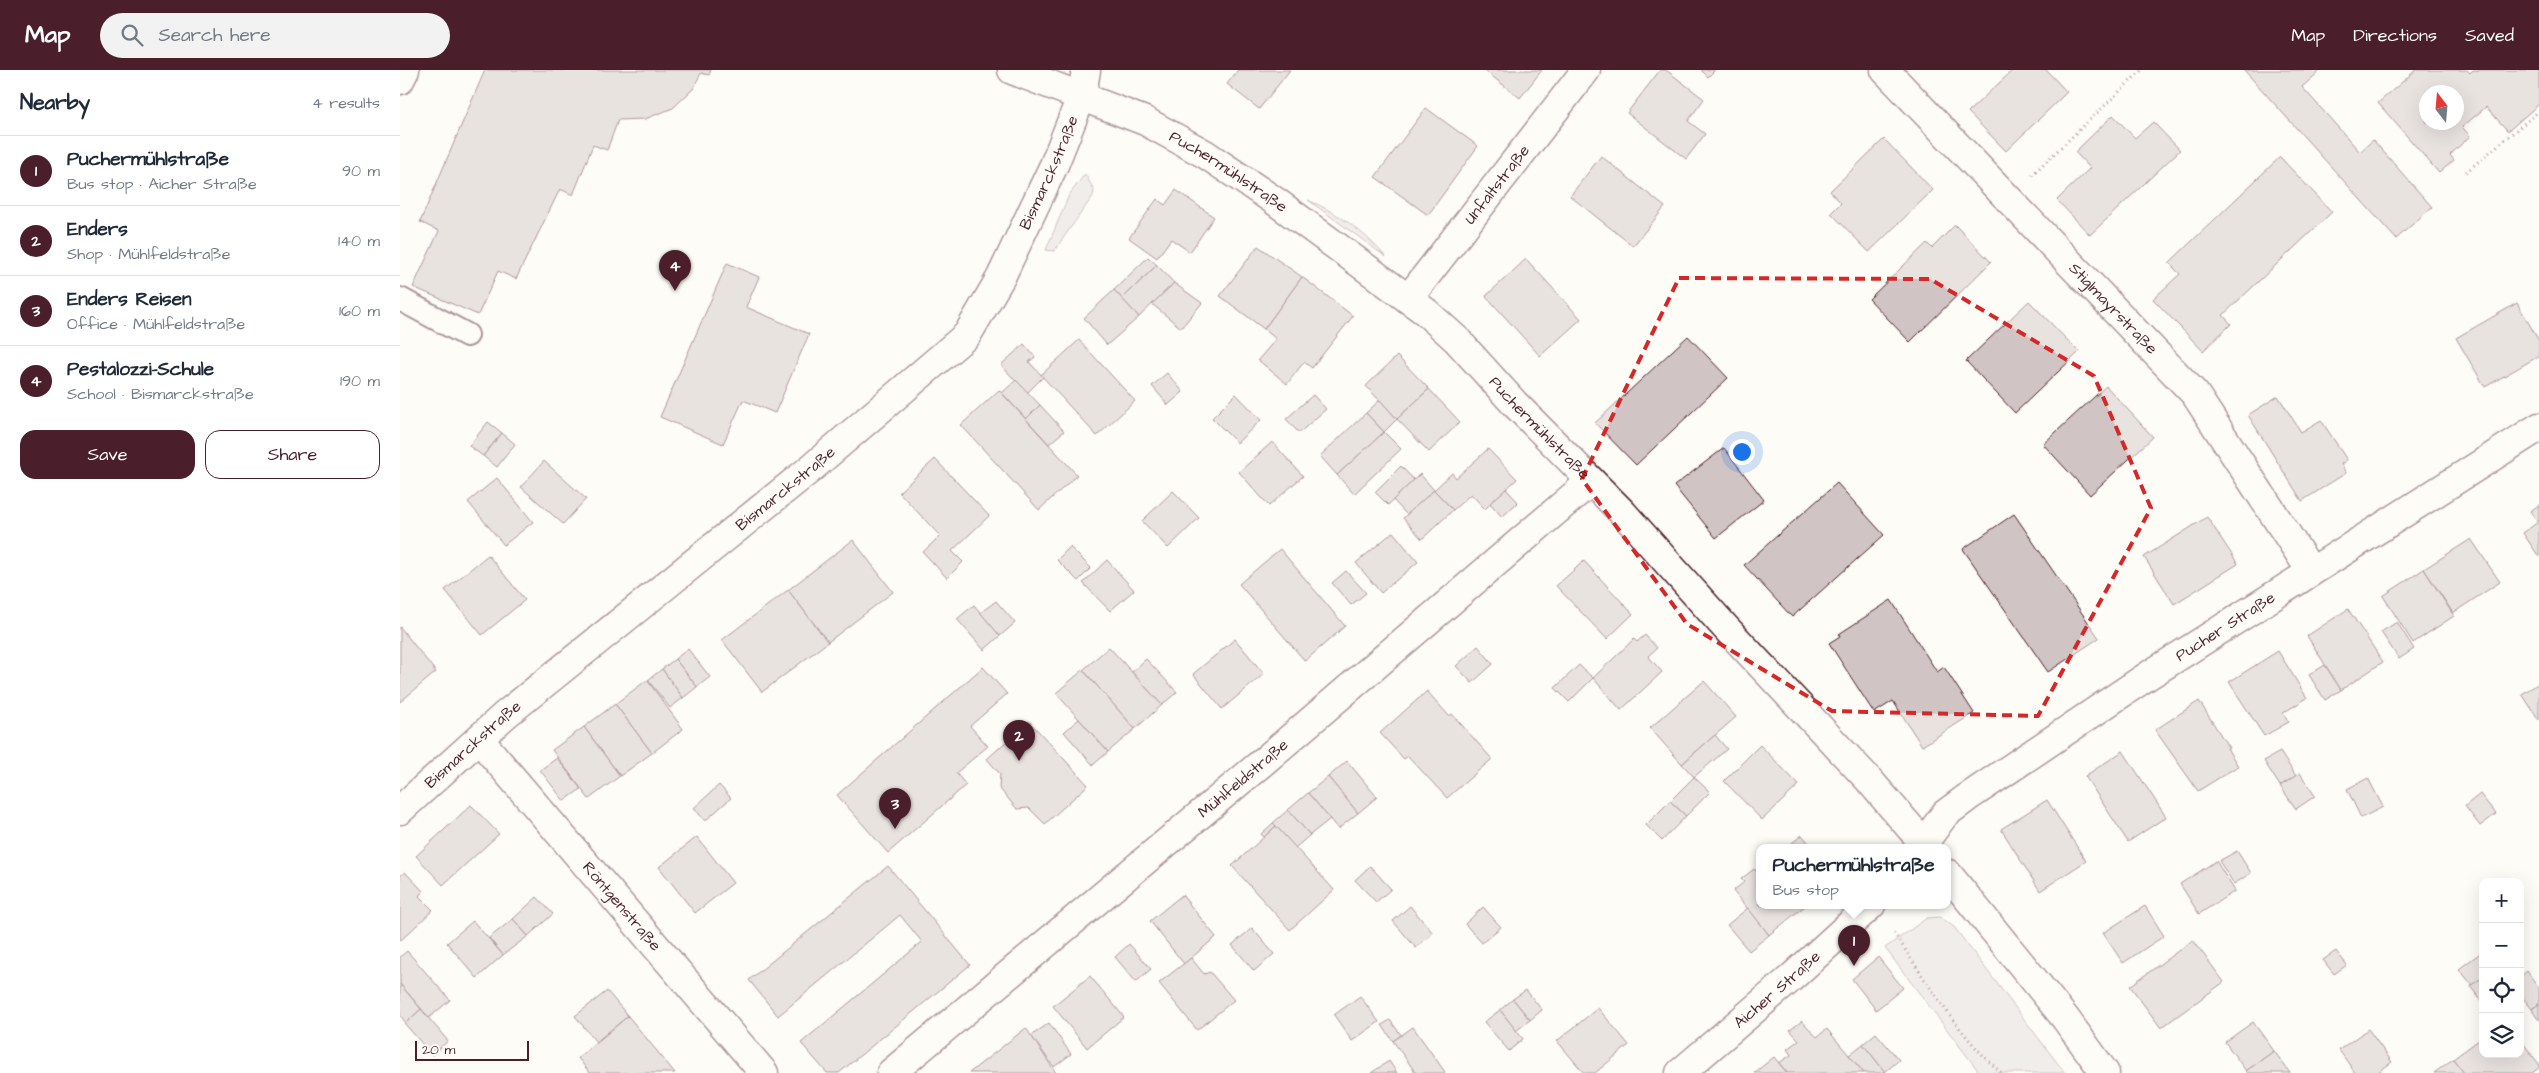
<!DOCTYPE html>
<html lang="en">
<head>
<meta charset="utf-8">
<style>
	:root { --surface:#fff; --page:#f2f2f3; --text:#1f2937; --muted:#747a83; --line:#e0e1e3; --accent:#4a1f2b }
	body { margin:0; font-family:"Architects Daughter",sans-serif; background:var(--page); color:var(--text) }
	.controls { position:absolute; right:15px; bottom:15px; display:grid; overflow:hidden; border-radius:10px; box-shadow:0 5px 20px #0002 }
	.controls button { width:45px; height:45px; display:grid; place-items:center; padding:0; border:0; border-bottom:1px solid var(--line); background:var(--surface); color:var(--text); font:25px sans-serif }
	.compass { position:absolute; left:2019px; top:15px; width:45px; height:45px; border-radius:50%; background:var(--surface); box-shadow:0 5px 20px #0002; rotate:344deg }
	.scale { position:absolute; left:15px; bottom:12px; width:114px; box-sizing:border-box; padding-left:5px; border:2px solid #4a1f2b; border-top:0; font-size:14px; line-height:18px; white-space:nowrap; color:#4a1f2b; -webkit-text-stroke:4px #fdfcf7; paint-order:stroke }
	.you { position:absolute; left:1341px; top:381px; width:18px; height:18px; margin:-12px; border:4px solid #fff; border-radius:50%; background:#1a73e8; box-shadow:0 0 0 8px #1a73e833 }
	.badge { display:grid; place-items:center; width:32px; height:32px; border-radius:50%; background:var(--accent); color:#fff; font-size:16px; font-weight:700 }
	.pin { position:absolute; translate:-50% -41px; filter:drop-shadow(0 1px 2px #0008) }
	.pin::after { content:''; position:absolute; top:26px; width:18px; height:15px; background:inherit; clip-path:polygon(0 0,100% 0,50% 100%) }
	.popup { position:absolute; left:1356px; top:774px; width:195px; height:65px; box-sizing:border-box; display:grid; place-content:center; border-radius:10px; background:var(--surface); filter:drop-shadow(0 1px 4px #0005); font-size:16px; white-space:nowrap; color:var(--muted) }
	.popup b { font-size:19px; color:var(--text) }
	.popup::after { content:''; position:absolute; left:50%; top:100%; margin-left:-10px; border:10px solid transparent; border-top-color:var(--surface) }
	.list { margin:0; padding:0; list-style:none }
	h2 { display:flex; justify-content:space-between; align-items:center; height:65px; margin:0; padding:0 20px; font-size:21px }
	h2 small { font-size:16px; font-weight:400; color:var(--muted) }
	.list li { display:grid; grid-template-columns:32px 1fr auto; gap:15px; align-items:center; box-sizing:border-box; height:70px; padding:0 20px; border-top:1px solid var(--line) }
	.list b { display:block; font-size:19px; white-space:nowrap }
	.list p { margin:0; font-size:16px; white-space:nowrap; color:var(--muted) }
	.list em { font-size:16px; font-style:normal; color:var(--muted) }
	.actions { display:flex; gap:10px; padding:15px 20px }
	.actions a { flex:1; padding:11px 0; border:1px solid var(--accent); border-radius:15px; text-align:center; font-size:18px; color:var(--accent) }
	.actions .main { background:var(--accent); color:#fff }
	.icon { flex:none; width:28px; height:28px; fill:none; stroke:currentColor; stroke-width:2; stroke-linecap:round; stroke-linejoin:round }
	.map { position:relative; flex:none; width:2139px; height:1003px; overflow:hidden }
	header { display:flex; align-items:center; gap:30px; box-sizing:border-box; height:70px; padding:0 25px; background:var(--accent); color:#fff }
	header strong { font-size:24px }
	nav { display:flex; gap:28px; margin-inline-start:auto; font-size:18px }
	.search { width:350px; height:45px; background:var(--page); display:flex; align-items:center; gap:12px; box-sizing:border-box; padding:0 18px; border-radius:28px; color:var(--muted); font-size:19px }
	main { display:flex }
	aside { flex:1; background:var(--surface) }
	.map>svg:first-child { display:block }
	.green { fill:#e3dcda; stroke:#967e82 }
	.building { fill:#d0c5c4; stroke:#4a1f2b; fill-rule:evenodd }
	.lines { fill:none; stroke-linecap:round; stroke-linejoin:round }
	.service-casing { stroke:#4a1f2b; stroke-width:26 }
	.minor-casing { stroke:#4a1f2b; stroke-width:31 }
	.path { stroke:#4a1f2b; stroke-width:3; stroke-dasharray:1 4; stroke-linecap:butt }
	.service { stroke:#fdfcf7; stroke-width:22 }
	.minor { stroke:#fdfcf7; stroke-width:28 }
	.marked { fill:none; stroke:#d62828; stroke-width:4; stroke-dasharray:10 6; stroke-linejoin:round }
	.labels { text-anchor:middle; dominant-baseline:central; stroke-width:4; stroke-linejoin:round; paint-order:stroke }
	.street-label { font-size:16px; fill:#4a1f2b; stroke:#fdfcf7 }
</style>
</head>
<body>
<header>
<strong>Map</strong>
<div class="search"><svg class="icon" aria-label="search" viewBox="0 0 24 24"><circle cx="10" cy="10" r="6"/><path d="M15 15l6 6"/></svg>Search here</div>
<nav><a>Map</a><a>Directions</a><a>Saved</a></nav>
</header>
<main>
<aside>
<h2>Nearby<small>4 results</small></h2>
<ul class="list">
<li><span class="badge">1</span><div><b>Puchermühlstraße</b><p>Bus stop · Aicher Straße</p></div><em>90 m</em></li>
<li><span class="badge">2</span><div><b>Enders</b><p>Shop · Mühlfeldstraße</p></div><em>140 m</em></li>
<li><span class="badge">3</span><div><b>Enders Reisen</b><p>Office · Mühlfeldstraße</p></div><em>160 m</em></li>
<li><span class="badge">4</span><div><b>Pestalozzi-Schule</b><p>School · Bismarckstraße</p></div><em>190 m</em></li>
</ul>
<div class="actions"><a class="main">Save</a><a>Share</a></div>
</aside>
<div class="map">
<svg width="2139" height="1003" viewBox="0 0 2139 1003">
	<rect width="100%" height="100%" fill="#fdfcf7"/>
	<filter id="ink" filterUnits="userSpaceOnUse"><feTurbulence type="fractalNoise" baseFrequency=".02" numOctaves="2"/><feDisplacementMap in="SourceGraphic" scale="10" xChannelSelector="R" yChannelSelector="G"/><feConvolveMatrix kernelMatrix="1 2 1 2 8 2 1 2 1" color-interpolation-filters="sRGB"/></filter>
	<g filter="url(#ink)">
		<g class="green">
			<path d="M685,104L694,120L693,126L654,181L646,180L669,125Z"/>
			<path d="M908,130C940,144 963,161 986,187Z"/>
			<path d="M1540,847L1554,857L1665,1003H1580L1485,878L1527,848Z"/>
		</g>
		<g class="building">
			<path d="M85,0H311L309,5L301,3L293,19L273,38L245,49L218,50L207,80L193,75L173,125L160,119L116,209L98,201L78,245L13,217L39,161L20,152Z"/>
			<path d="M838,0H890L859,39L827,14Z"/>
			<path d="M1084,0H1142L1120,28Z"/>
			<path d="M1260,0H1266L1304,29L1288,51L1305,64L1286,89L1227,43Z"/>
			<path d="M1301,0H1315L1308,7Z"/>
			<path d="M1613,0H1646L1667,22L1606,81L1568,42Z"/>
			<path d="M1844,0H1921L1902,17L1960,82L1973,70L2032,137L1996,169Z"/>
			<path d="M2016,0H2067L2070,3L2073,0H2139V34L2108,61L2086,37L2062,57L2070,66L2050,85L2054,90L2039,103L1978,33ZM2026,22H2056V52H2026Z"/>
			<path d="M1026,38L1078,76L1028,145L975,107Z"/>
			<path d="M1713,45L1735,68L1753,52L1780,80L1690,165L1657,130L1690,98L1675,82Z"/>
			<path d="M1484,69L1533,120L1469,182L1431,143L1441,133L1430,121Z"/>
			<path d="M1201,86L1265,137L1233,176L1170,126Z"/>
			<path d="M1880,87L1932,142L1823,245L1831,254L1803,281L1753,229L1780,204L1769,193Z"/>
			<path d="M776,120L814,147L790,182L771,169L757,188L729,168L757,129L765,135Z"/>
			<path d="M1555,155L1591,192L1510,272L1469,229L1527,173L1532,178Z"/>
			<path d="M858,176L902,207L864,259L820,226Z"/>
			<path d="M748,187L757,195L722,229L714,220Z"/>
			<path d="M1126,189L1181,249L1140,286L1086,226Z"/>
			<path d="M327,193L359,207L346,237L409,264L375,343L343,330L323,374L260,347Z"/>
			<path d="M757,195L774,213L739,247L722,229Z"/>
			<path d="M902,207L953,246L912,298L904,292L887,314L858,290L876,269L864,259Z"/>
			<path d="M774,213L802,233L781,258L752,234Z"/>
			<path d="M714,220L739,247L707,275L684,248Z"/>
			<path d="M1629,231L1679,282L1615,343L1566,291Z"/>
			<path d="M2117,233L2139,271V286L2085,317L2056,268Z"/>
			<path d="M1288,266L1328,308L1236,395L1195,353Z"/>
			<path d="M679,270L735,331L697,366L641,305Z"/>
			<path d="M624,274L635,287L629,292L643,307L627,323L601,295Z"/>
			<path d="M997,286L1029,319L997,349L966,316Z"/>
			<path d="M767,303L783,322L768,335L752,316Z"/>
			<path d="M616,310L640,335L626,349L602,323Z"/>
			<path d="M1706,316L1753,367L1690,425L1643,374Z"/>
			<path d="M1029,319L1060,352L1029,382L997,349Z"/>
			<path d="M599,320L677,405L639,440L561,355Z"/>
			<path d="M836,324L861,350L837,373L812,348Z"/>
			<path d="M913,325L926,339L899,363L886,349Z"/>
			<path d="M1878,326L1901,362L1921,350L1947,390L1941,394L1946,403L1902,431L1848,345Z"/>
			<path d="M980,330L997,349L984,362L966,343Z"/>
			<path d="M640,335L664,361L649,374L626,349Z"/>
			<path d="M966,343L984,362L937,405L920,386Z"/>
			<path d="M88,352L102,363L83,386L69,376Z"/>
			<path d="M984,362L1001,379L954,424L937,405Z"/>
			<path d="M102,363L115,374L97,397L83,386Z"/>
			<path d="M872,372L903,406L869,436L839,402Z"/>
			<path d="M1324,378L1364,430L1316,468L1274,416Z"/>
			<path d="M1088,379L1117,409L1085,439L1071,424L1053,440L1034,420L1052,403L1056,408Z"/>
			<path d="M535,389L589,446L552,481L563,492L547,508L523,482L540,466L499,422Z"/>
			<path d="M144,391L186,429L163,454L121,417Z"/>
			<path d="M1001,396L1014,410L988,435L975,422Z"/>
			<path d="M1020,404L1034,420L1007,445L993,430Z"/>
			<path d="M97,408L133,452L104,475L68,432Z"/>
			<path d="M1437,413L1484,465L1392,547L1344,495Z"/>
			<path d="M1106,419L1118,432L1102,447L1090,433Z"/>
			<path d="M1034,420L1053,440L1022,469L1003,448Z"/>
			<path d="M773,421L799,448L768,478L742,451Z"/>
			<path d="M2139,435V487L2123,463L2138,452L2130,441Z"/>
			<path d="M1614,444L1699,568L1648,602L1563,479Z"/>
			<path d="M1807,447L1838,494L1774,534L1744,487Z"/>
			<path d="M993,462L1018,492L981,523L956,493Z"/>
			<path d="M2071,469L2100,512L2053,543L2024,499Z"/>
			<path d="M453,470L493,522L428,572L388,520Z"/>
			<path d="M670,477L691,498L678,511L657,490Z"/>
			<path d="M880,479L945,556L905,591L839,514Z"/>
			<path d="M88,485L125,530L82,565L45,520Z"/>
			<path d="M707,490L734,520L710,541L683,513Z"/>
			<path d="M1184,491L1233,544L1207,569L1156,516Z"/>
			<path d="M2024,499L2054,546L2013,573L1983,526Z"/>
			<path d="M946,501L966,523L951,535L932,513Z"/>
			<path d="M388,520L428,572L362,622L322,570Z"/>
			<path d="M1491,530L1537,602L1544,597L1574,643L1522,676L1493,631L1474,643L1429,573L1440,566L1439,564Z"/>
			<path d="M596,531L615,553L600,566L580,543Z"/>
			<path d="M574,535L600,566L584,580L557,549Z"/>
			<path d="M1948,539L1983,592L1941,620L1907,566Z"/>
			<path d="M1997,552L2014,579L1999,589L1981,562Z"/>
			<path d="M0,557L36,602L0,632Z"/>
			<path d="M1245,565L1257,578L1248,586L1262,602L1221,640L1193,608L1234,569L1237,572Z"/>
			<path d="M835,569L864,604L822,639L793,604Z"/>
			<path d="M1078,576L1093,594L1072,613L1056,596Z"/>
			<path d="M709,577L762,635L735,659L683,600Z"/>
			<path d="M288,579L310,607L297,617L275,589Z"/>
			<path d="M1878,581L1907,628L1883,643L1889,652L1864,666L1829,612Z"/>
			<path d="M275,589L297,617L283,628L262,599Z"/>
			<path d="M746,589L777,622L762,635L732,602Z"/>
			<path d="M1179,595L1193,608L1169,632L1155,618Z"/>
			<path d="M1925,595L1941,620L1925,630L1909,605Z"/>
			<path d="M583,597L607,624L570,656L588,676L556,703L566,715L488,783L437,725Z"/>
			<path d="M262,599L283,628L270,638L248,610Z"/>
			<path d="M683,600L735,659L708,682L656,623Z"/>
			<path d="M247,610L283,659L252,683L215,634Z"/>
			<path d="M1304,611L1336,647L1282,694L1250,658Z"/>
			<path d="M2139,613V650L2122,624Z"/>
			<path d="M1027,621L1049,646L1052,644L1092,689L1047,728L1008,686L1004,689L980,663Z"/>
			<path d="M1799,631L1829,678H1827L1838,696L1798,721L1755,660Z"/>
			<path d="M215,634L252,683L220,706L184,657Z"/>
			<path d="M679,649L708,682L693,695L664,662Z"/>
			<path d="M629,651L688,715L645,754L629,738L617,739L599,718L600,704L587,689Z"/>
			<path d="M184,657L220,706L189,729L152,680Z"/>
			<path d="M1315,665L1327,679L1294,707L1282,694Z"/>
			<path d="M1360,675L1399,715L1362,750L1324,711Z"/>
			<path d="M1723,681L1766,747L1728,772L1685,706Z"/>
			<path d="M1880,682L1896,706L1880,716L1864,691Z"/>
			<path d="M157,688L181,719L164,731L140,700Z"/>
			<path d="M947,691L977,727L958,743L928,707Z"/>
			<path d="M1900,703L1915,726L1896,739L1880,716Z"/>
			<path d="M928,707L958,743L938,759L908,723Z"/>
			<path d="M1294,707L1310,722L1286,746L1270,731Z"/>
			<path d="M1968,708L1983,737L1961,748L1947,719Z"/>
			<path d="M319,715L331,728L305,751L294,738Z"/>
			<path d="M908,723L930,749L910,765L888,740Z"/>
			<path d="M2080,724L2096,744L2080,756L2065,736Z"/>
			<path d="M1647,730L1686,791L1640,821L1601,759Z"/>
			<path d="M1270,731L1286,746L1262,771L1246,755Z"/>
			<path d="M71,735L99,764L43,815L16,786Z"/>
			<path d="M888,740L910,765L895,778L873,753Z"/>
			<path d="M873,753L876,756L864,767L861,764Z"/>
			<path d="M876,756L934,820L890,860L832,796Z"/>
			<path d="M1402,765L1412,777H1387Z"/>
			<path d="M297,767L333,813L295,843L259,797Z"/>
			<path d="M1837,781L1851,803L1834,814L1819,791Z"/>
			<path d="M1816,791L1835,821L1799,844L1780,814Z"/>
			<path d="M488,796L570,895L439,1003H427L401,973L522,872L500,845L378,946L349,910Z"/>
			<path d="M970,796L991,819L976,832L955,810Z"/>
			<path d="M1354,799L1357,802L1360,799V835H1406L1369,865L1333,821L1344,812L1341,809Z"/>
			<path d="M5,802L23,821L19,826L33,840L0,871V806Z"/>
			<path d="M782,825L816,867L784,894L750,851Z"/>
			<path d="M137,827L153,844L128,866L113,849Z"/>
			<path d="M1010,836L1033,863L1016,878L993,851Z"/>
			<path d="M1745,836L1764,866L1723,893L1703,863Z"/>
			<path d="M1083,837L1101,857L1082,873L1065,854Z"/>
			<path d="M1348,838L1369,865L1349,881L1327,855Z"/>
			<path d="M113,849L128,866L103,885L89,868Z"/>
			<path d="M73,851L103,885L77,908L47,873Z"/>
			<path d="M852,858L874,884L854,901L832,875Z"/>
			<path d="M1793,870L1824,912L1761,958L1730,916Z"/>
			<path d="M729,874L751,899L736,912L715,887Z"/>
			<path d="M7,881L50,930L29,948L0,914V887Z"/>
			<path d="M1936,881L1947,895L1934,904L1923,890Z"/>
			<path d="M2083,881V907L2072,915L2059,899Z"/>
			<path d="M1478,887L1503,918L1476,940L1452,909Z"/>
			<path d="M791,888L804,904L810,902L834,930L797,960L759,913Z"/>
			<path d="M2127,901L2139,918V934L2132,939L2120,924V907Z"/>
			<path d="M690,906L724,947L687,978L653,936Z"/>
			<path d="M2083,907V933L2070,916Z"/>
			<path d="M0,914L21,939L6,953L0,945Z"/>
			<path d="M1126,920L1142,940L1130,950L1113,929Z"/>
			<path d="M207,921L228,946L196,972L175,946Z"/>
			<path d="M960,926L979,952L952,971L934,945Z"/>
			<path d="M1113,929L1130,950L1116,961L1100,940Z"/>
			<path d="M2139,934V950L2132,939Z"/>
			<path d="M1198,938L1229,975L1195,1003H1184L1157,971Z"/>
			<path d="M21,939L48,971L32,985L5,954Z"/>
			<path d="M1100,940L1123,969L1109,981L1084,952Z"/>
			<path d="M228,946L275,1003H190L178,988Z"/>
			<path d="M990,950L1001,965L993,971L982,955Z"/>
			<path d="M1402,951L1417,967L1427,959L1464,1003H1387L1379,993L1391,985L1387,979L1399,970L1390,960Z"/>
			<path d="M1853,952L1874,981L1846,1001L1825,972Z"/>
			<path d="M649,953L671,984L654,997L631,966Z"/>
			<path d="M1013,957L1045,1002L1043,1003H1016L993,971Z"/>
			<path d="M626,958L656,1003H569Z"/>
			<path d="M1968,959L1992,992L1977,1003H1955L1939,980Z"/>
			<path d="M1476,963L1499,990L1485,1002L1463,974Z"/>
			<path d="M2083,967V984H2120V969L2139,994V998L2132,1003H2064L2053,989Z"/>
			<path d="M1463,974L1485,1002L1484,1003H1464L1449,985Z"/>
			<path d="M1874,981L1890,1003H1848L1846,1001Z"/>
			<path d="M1374,987L1387,1003H1354Z"/>
			<path d="M2053,989L2064,1003H2034Z"/>
			<path d="M989,991L997,1003H971Z"/>
		</g>
		<g class="lines">
			<defs>
				<path id="service" d="M0,229L67,265"/>
				<g id="minor">
					<path id="s1" d="M612,0L745,51L805,84L875,131L1026,242L1057,270L1114,333L1223,443L1325,557L1469,710L1527,777"/>
					<path id="s2" d="M1485,0L1795,324L1911,501"/>
					<path d="M0,10L5,0"/>
					<path id="s3" d="M1008,229L1186,0"/>
					<path id="s4" d="M79,669L364,1003"/>
					<path id="s5" d="M0,740L105,645L409,400L567,265L601,207L654,95L682,25L686,0"/>
					<path id="s6" d="M1521,777L1545,744L1568,727L1746,607L2139,357"/>
					<path d="M1548,804L1665,948L1705,1003"/>
					<path id="s7" d="M491,1003L864,691L1191,411"/>
					<path id="s8" d="M1280,1003L1390,909L1471,835"/>
				</g>
			</defs>
			<use href="#service" class="service-casing"/>
			<use href="#minor" class="minor-casing"/>
			<g class="path">
				<path d="M2066,102L2139,41"/>
				<path d="M1632,105L1742,0"/>
				<path d="M1494,863C1524,908 1561,969 1602,1003"/>
			</g>
			<use href="#service" class="service"/>
			<use href="#minor" class="minor"/>
		</g>
	</g>
	<path d="M0 0H2139V1003H0ZM1279,208L1530,209L1694,306L1751,438L1638,646L1432,641L1287,554L1182,409Z" fill="#fdfcf7" fill-opacity=".55" fill-rule="evenodd"/>
	<path class="marked" d="M1279,208L1530,209L1694,306L1751,438L1638,646L1432,641L1287,554L1182,409Z"/>
	<g class="labels">
		<g class="street-label">
			<text stroke="none"><textPath href="#s5" startOffset="922">Bismarckstraße</textPath></text>
			<text stroke="none"><textPath href="#s1" startOffset="240">Puchermühlstraße</textPath></text>
			<text stroke="none"><textPath href="#s3" startOffset="145">Unfaltstraße</textPath></text>
			<text stroke="none"><textPath href="#s2" startOffset="330">Stiglmayrstraße</textPath></text>
			<text stroke="none"><textPath href="#s1" startOffset="645">Puchermühlstraße</textPath></text>
			<text stroke="none"><textPath href="#s5" startOffset="502">Bismarckstraße</textPath></text>
			<text stroke="none"><textPath href="#s6" startOffset="378">Pucher Straße</textPath></text>
			<text stroke="none"><textPath href="#s5" startOffset="98">Bismarckstraße</textPath></text>
			<text stroke="none"><textPath href="#s7" startOffset="459">Mühlfeldstraße</textPath></text>
			<text stroke="none"><textPath href="#s4" startOffset="220">Röntgenstraße</textPath></text>
			<text stroke="none"><textPath href="#s8" startOffset="128">Aicher Straße</textPath></text>
		</g>
	</g>
</svg>
<div class="controls">
<button>+</button>
<button>−</button>
<button><svg class="icon" aria-label="locate" viewBox="0 0 24 24"><circle cx="12" cy="12" r="6"/><path d="M12 2v4M12 18v4M2 12h4M18 12h4"/></svg></button>
<button><svg class="icon" aria-label="layers" viewBox="0 0 24 24"><path d="M12 4l9 5-9 5-9-5zM3 14l9 5 9-5"/></svg></button>
</div>
<svg class="compass" viewBox="-18 -18 36 36"><path d="M0-13l5 13h-10z" fill="#e53935"/><path d="M0 13l5-13h-10z" fill="#747a83"/></svg>
<div class="scale">20 m</div>
<div class="you"></div>
<div class="pin badge" style="left:1454px;top:896px">1</div>
<div class="popup"><b>Puchermühlstraße</b>Bus stop</div>
<div class="pin badge" style="left:619px;top:691px">2</div>
<div class="pin badge" style="left:495px;top:759px">3</div>
<div class="pin badge" style="left:275px;top:221px">4</div>
</div>
</main>
</body>
</html>
